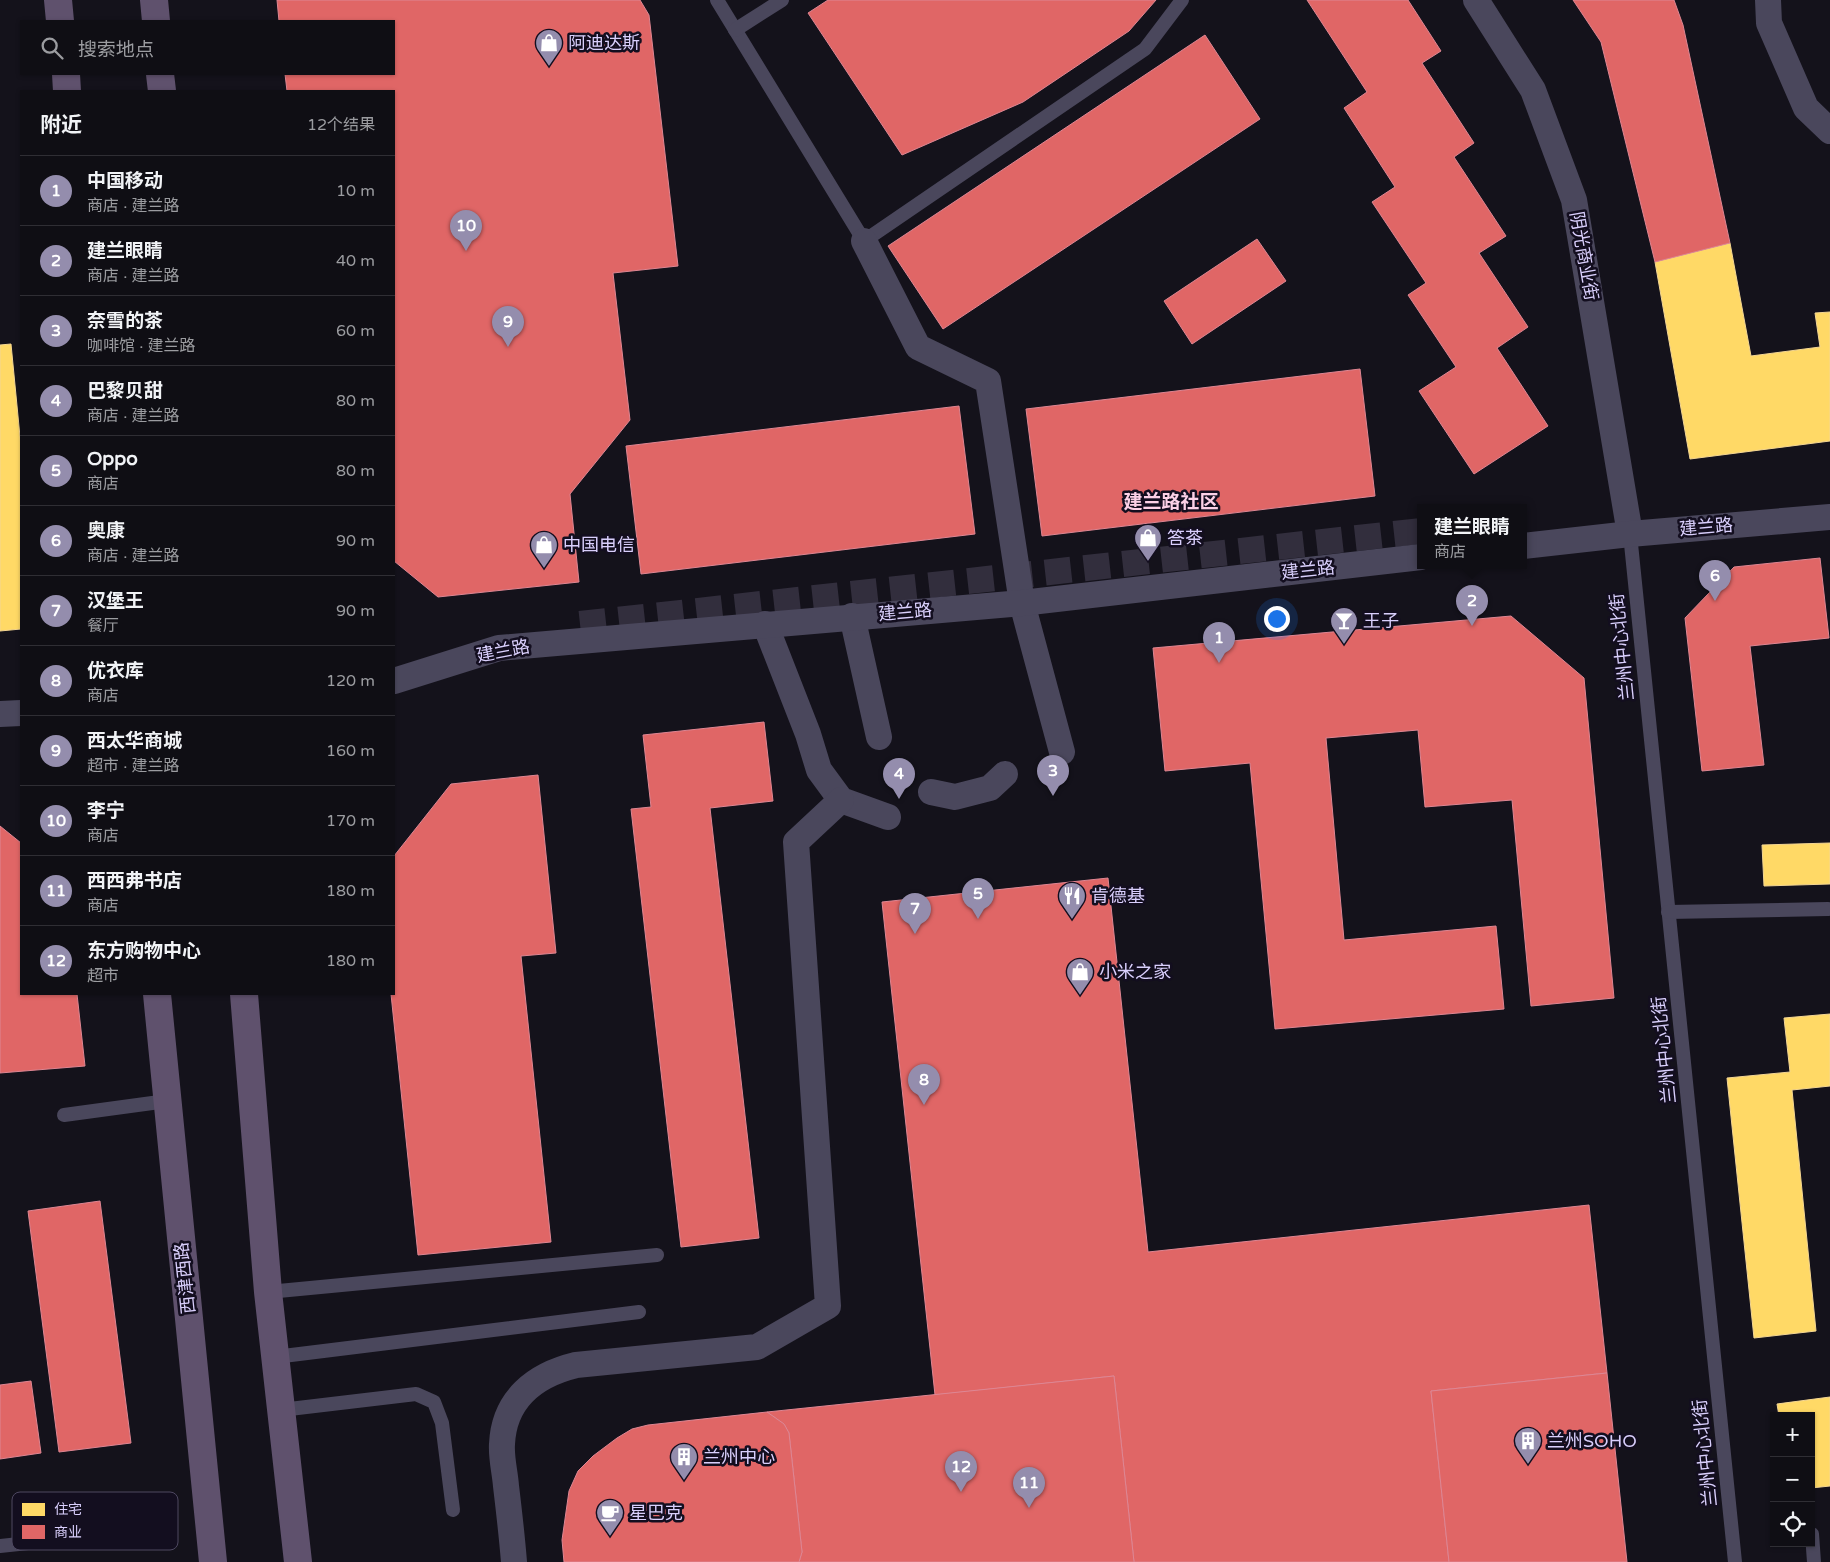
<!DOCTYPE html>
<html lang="zh">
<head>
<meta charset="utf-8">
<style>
	:root { --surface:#0f0e14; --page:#1d1c22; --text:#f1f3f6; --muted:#9b9ca0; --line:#2f2e34; --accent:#948dad }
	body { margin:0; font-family:"Varela Round","Noto Sans SC",sans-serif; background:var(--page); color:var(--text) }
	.controls { position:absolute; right:15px; bottom:15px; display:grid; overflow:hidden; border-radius:0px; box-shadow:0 1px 4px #0004 }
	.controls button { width:45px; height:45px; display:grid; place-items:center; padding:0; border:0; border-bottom:1px solid var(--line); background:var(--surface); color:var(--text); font:25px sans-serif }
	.you { position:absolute; left:1276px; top:618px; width:18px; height:18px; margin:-12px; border:4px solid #fff; border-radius:50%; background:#1a73e8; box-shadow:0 0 0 8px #1a73e833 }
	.badge { display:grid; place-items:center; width:32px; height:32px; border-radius:50%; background:var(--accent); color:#fff; font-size:16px; font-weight:700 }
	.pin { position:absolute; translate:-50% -41px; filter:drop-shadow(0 1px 2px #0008) }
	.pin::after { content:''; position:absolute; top:26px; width:18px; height:15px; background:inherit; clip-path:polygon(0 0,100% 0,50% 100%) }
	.popup { position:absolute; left:1417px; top:504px; width:110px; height:65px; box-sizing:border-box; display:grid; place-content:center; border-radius:0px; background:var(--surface); filter:drop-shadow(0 1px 4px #0005); font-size:16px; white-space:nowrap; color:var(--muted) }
	.popup b { font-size:19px; color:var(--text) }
	.popup::after { content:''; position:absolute; left:50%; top:100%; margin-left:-10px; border:10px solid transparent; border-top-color:var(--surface) }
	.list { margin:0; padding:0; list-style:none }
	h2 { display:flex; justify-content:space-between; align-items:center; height:65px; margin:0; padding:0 20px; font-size:21px }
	h2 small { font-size:16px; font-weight:400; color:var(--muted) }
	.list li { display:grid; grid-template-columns:32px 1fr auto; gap:15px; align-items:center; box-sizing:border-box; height:70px; padding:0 20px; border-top:1px solid var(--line) }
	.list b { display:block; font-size:19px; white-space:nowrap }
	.list p { margin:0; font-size:16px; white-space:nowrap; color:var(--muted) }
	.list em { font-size:16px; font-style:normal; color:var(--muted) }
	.icon { flex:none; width:28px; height:28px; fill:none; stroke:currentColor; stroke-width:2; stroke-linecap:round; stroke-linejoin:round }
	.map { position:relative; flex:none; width:1830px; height:1562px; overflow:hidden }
	.search { position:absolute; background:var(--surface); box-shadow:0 1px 4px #0004; left:20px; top:20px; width:375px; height:55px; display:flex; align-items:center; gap:12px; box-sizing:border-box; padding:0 18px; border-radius:0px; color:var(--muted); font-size:19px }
	.panel { position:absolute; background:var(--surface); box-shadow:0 1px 4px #0004; left:20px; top:90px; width:375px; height:905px; border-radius:0px }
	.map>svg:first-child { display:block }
	.homes { fill:#ffd966; stroke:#f4d693 }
	.shops { fill:#e06666; stroke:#de8693 }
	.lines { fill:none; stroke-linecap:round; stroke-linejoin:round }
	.street-tunnel { stroke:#322e3d; stroke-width:26; stroke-dasharray:26 13; stroke-linecap:butt }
	.lane { stroke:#4a475c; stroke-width:14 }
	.street { stroke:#4a475c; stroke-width:26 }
	.primary { stroke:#5f516d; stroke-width:28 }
	.labels { text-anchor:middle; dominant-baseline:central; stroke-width:5; stroke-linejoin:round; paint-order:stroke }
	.poi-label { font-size:18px; fill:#d9cffc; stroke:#130e1f; text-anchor:start }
	.street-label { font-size:18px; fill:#d9cffc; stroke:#130e1f }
	.neighbourhood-label { font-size:19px; font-weight:bold; fill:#fcd1e7; stroke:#130e1f }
	.key { fill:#130e1f; stroke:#4e4861; stroke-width:1 }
	.key-label { font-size:14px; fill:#d9cffc }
</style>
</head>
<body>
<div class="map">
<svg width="1830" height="1562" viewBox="0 0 1830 1562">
	<rect width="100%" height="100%" fill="#14121b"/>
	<g class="homes">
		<path d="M1730,243L1751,356L1820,347L1815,313L1830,312V441L1690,459L1655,262Z"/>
		<path d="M11,344L21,447V629L0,631V345Z"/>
		<path d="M1830,843V884L1764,886L1762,845Z"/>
		<path d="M1830,1014V1086L1792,1090L1816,1331L1754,1338L1727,1078L1790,1072L1784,1018Z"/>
		<path d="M1830,1397V1486L1811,1488V1416H1779L1777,1404Z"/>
	</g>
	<g class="shops">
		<path d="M277,0H640L649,15L678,266L613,273L630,420L570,494L579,582L438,597L394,561V91H287L285,74H394V21H279Z"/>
		<path d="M828,0H1156L1129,31L1023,102L902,155L808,13Z"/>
		<path d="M1307,0H1408L1441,51L1422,63L1474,143L1454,157L1506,236L1479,253L1528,327L1497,348L1548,426L1474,474L1419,391L1456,367L1408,295L1426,283L1372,202L1395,187L1344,108L1367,92Z"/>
		<path d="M1573,0H1674L1683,25L1730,243L1655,262L1601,42Z"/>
		<path d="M1205,35L1260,119L943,329L888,246Z"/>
		<path d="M1257,239L1286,281L1192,344L1164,301Z"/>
		<path d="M1360,369L1375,496L1042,536L1026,409Z"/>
		<path d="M959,406L975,534L641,574L626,446Z"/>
		<path d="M1820,558L1829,638L1750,646L1764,765L1702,771L1685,618L1734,567Z"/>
		<path d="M1511,616L1584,678L1614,998L1531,1006L1512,800L1425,807L1418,730L1326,738L1344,940L1496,926L1504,1009L1275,1029L1250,763L1165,771L1153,648Z"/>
		<path d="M764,722L773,801L710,808L759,1238L681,1247L631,809L651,807L643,735Z"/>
		<path d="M538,775L556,953L521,956L551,1242L418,1255L391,994H394V856L451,784Z"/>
		<path d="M0,826L21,843V994H77L85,1066L0,1073Z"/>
		<path d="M1108,878L1148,1252L1589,1205L1607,1373L1431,1391L1449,1562H1134L1114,1376L935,1395L882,902Z"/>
		<path d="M100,1201L131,1443L59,1452L28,1211Z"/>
		<path d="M1607,1373L1627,1562H1449L1431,1391Z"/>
		<path d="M1114,1376L1134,1562H799L802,1552L789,1433L784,1424L767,1412Z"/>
		<path d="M31,1381L41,1453L0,1459V1385Z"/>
		<path d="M767,1412L784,1424L789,1433L802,1552L799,1562H564L562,1540L569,1491L578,1471L593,1456L617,1438L632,1429L648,1425Z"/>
	</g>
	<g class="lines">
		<path class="street-tunnel" d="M580,624L1421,531"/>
		<g class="lane">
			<path d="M717,0L864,241L1145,49L1182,0"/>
			<path d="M735,30L782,0"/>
			<path d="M1630,534L1735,1562"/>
			<path d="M1668,912L1828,909"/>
			<path d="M64,1115L167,1101"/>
			<path d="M268,1292L657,1255"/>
			<path d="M275,1357L639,1312"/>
			<path d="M281,1410L416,1394L434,1402L442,1423L453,1510"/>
			<path d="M1812,1534L1814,1562"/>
			<path d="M0,1546L56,1540"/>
		</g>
		<g class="street">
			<path d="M1476,0L1533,90L1574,200L1630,534"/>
			<path d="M1768,0L1769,23L1806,108L1830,131"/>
			<path d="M864,241L918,347L988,381L1022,603L1062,752"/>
			<path d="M1523,546L1630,534L1830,517"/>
			<path d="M852,616L879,737"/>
			<path d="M765,624L808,734L819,770L841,800L888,817"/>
			<path d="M394,681L499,648L1022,603L1421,557"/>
			<path d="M0,714L21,713"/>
			<path d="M931,792L955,797L990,788L1005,774"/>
			<path d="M514,1562C512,1537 509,1511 506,1486C505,1472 501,1458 502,1444C504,1399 535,1375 576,1365L757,1347L828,1306L796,842L841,800"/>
		</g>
		<g class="primary">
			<path d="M58,0L60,21"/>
			<path d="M154,0L156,21"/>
			<path d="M66,74L67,91"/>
			<path d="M160,74L162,91"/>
			<path d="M157,994L213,1562"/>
			<path d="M244,994L268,1292L298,1562"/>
		</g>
	</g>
	<defs>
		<symbol id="shop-pin" viewBox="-11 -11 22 30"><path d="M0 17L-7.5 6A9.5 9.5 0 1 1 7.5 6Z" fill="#948dad" stroke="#130e1f"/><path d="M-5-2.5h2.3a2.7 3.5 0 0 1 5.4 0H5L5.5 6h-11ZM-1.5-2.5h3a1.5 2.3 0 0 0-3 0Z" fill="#fff"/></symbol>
		<symbol id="bar-pin" viewBox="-11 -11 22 30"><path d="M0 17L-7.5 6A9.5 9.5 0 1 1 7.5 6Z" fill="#948dad" stroke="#130e1f"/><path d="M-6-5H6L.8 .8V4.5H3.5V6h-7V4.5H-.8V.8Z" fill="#fff"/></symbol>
		<symbol id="restaurant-pin" viewBox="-11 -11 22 30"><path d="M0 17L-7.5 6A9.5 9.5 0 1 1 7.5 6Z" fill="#948dad" stroke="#130e1f"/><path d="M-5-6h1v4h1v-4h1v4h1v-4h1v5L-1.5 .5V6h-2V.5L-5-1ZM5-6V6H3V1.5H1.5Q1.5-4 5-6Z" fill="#fff"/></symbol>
		<symbol id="building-pin" viewBox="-11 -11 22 30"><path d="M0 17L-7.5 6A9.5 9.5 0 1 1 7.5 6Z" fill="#948dad" stroke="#130e1f"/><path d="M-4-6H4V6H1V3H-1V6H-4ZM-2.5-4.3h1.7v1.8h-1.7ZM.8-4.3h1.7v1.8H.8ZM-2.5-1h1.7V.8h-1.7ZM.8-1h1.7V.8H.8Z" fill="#fff"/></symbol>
		<symbol id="cafe-pin" viewBox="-11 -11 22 30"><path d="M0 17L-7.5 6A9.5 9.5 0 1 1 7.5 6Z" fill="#948dad" stroke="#130e1f"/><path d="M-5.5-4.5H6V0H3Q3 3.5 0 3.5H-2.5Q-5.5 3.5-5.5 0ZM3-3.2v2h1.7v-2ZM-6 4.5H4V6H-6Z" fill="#fff"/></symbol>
	</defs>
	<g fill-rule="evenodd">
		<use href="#shop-pin" x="533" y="27" width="32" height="43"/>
		<use href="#shop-pin" x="1132" y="522" width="32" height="43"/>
		<use href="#shop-pin" x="528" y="529" width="32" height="43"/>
		<use href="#bar-pin" x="1328" y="605" width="32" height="43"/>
		<use href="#restaurant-pin" x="1056" y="880" width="32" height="43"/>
		<use href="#shop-pin" x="1064" y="956" width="32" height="43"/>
		<use href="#building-pin" x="1512" y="1425" width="32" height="43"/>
		<use href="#building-pin" x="668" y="1441" width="32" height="43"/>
		<use href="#cafe-pin" x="594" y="1497" width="32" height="43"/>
	</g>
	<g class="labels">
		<g class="poi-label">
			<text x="568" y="43">阿迪达斯</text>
			<text x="1167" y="538">答茶</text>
			<text x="563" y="545">中国电信</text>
			<text x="1363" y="621">王子</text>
			<text x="1091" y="896">肯德基</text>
			<text x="1099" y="972">小米之家</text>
			<text x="1547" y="1441">兰州SOHO</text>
			<text x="703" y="1457">兰州中心</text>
			<text x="629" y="1513">星巴克</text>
		</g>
		<g class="street-label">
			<text transform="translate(1584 256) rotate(80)">阴光商业街</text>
			<text transform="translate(1706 527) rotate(-5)">建兰路</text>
			<text transform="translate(1308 570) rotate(-6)">建兰路</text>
			<text transform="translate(905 612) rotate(-5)">建兰路</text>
			<text transform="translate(1622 647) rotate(-96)">兰州中心北街</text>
			<text transform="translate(503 651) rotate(-11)">建兰路</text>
			<text transform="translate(1664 1050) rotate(-96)">兰州中心北街</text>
			<text transform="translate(185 1278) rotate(-96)">西津西路</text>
			<text transform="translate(1705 1453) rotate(-96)">兰州中心北街</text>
		</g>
		<g class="neighbourhood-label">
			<text x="1171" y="502">建兰路社区</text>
		</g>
	</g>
	<rect x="12" y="1492" width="166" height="58" rx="8" class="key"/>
	<rect x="22" y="1503" width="23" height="13" fill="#ffd966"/>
	<rect x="22" y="1525" width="23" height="14" fill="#e06666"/>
	<g class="key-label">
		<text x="54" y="1514">住宅</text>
		<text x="54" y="1537">商业</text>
	</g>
</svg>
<div class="controls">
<button>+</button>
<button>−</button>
<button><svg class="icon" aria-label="locate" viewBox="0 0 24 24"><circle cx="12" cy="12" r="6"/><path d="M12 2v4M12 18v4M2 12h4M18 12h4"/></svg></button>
</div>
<div class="you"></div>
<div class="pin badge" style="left:1219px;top:663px">1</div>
<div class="pin badge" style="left:1472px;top:626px">2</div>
<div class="popup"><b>建兰眼睛</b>商店</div>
<div class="pin badge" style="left:1053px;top:796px">3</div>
<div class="pin badge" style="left:899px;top:799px">4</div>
<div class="pin badge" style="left:978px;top:919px">5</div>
<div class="pin badge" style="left:1715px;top:601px">6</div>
<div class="pin badge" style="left:915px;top:934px">7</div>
<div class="pin badge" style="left:924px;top:1105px">8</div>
<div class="pin badge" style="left:508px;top:347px">9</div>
<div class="pin badge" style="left:466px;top:251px">10</div>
<div class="pin badge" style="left:1029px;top:1508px">11</div>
<div class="pin badge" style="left:961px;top:1492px">12</div>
<div class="search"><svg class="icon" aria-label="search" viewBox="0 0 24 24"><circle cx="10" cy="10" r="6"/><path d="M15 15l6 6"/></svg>搜索地点</div>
<section class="panel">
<h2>附近<small>12个结果</small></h2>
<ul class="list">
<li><span class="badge">1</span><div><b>中国移动</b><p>商店 · 建兰路</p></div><em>10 m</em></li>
<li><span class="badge">2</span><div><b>建兰眼睛</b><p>商店 · 建兰路</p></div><em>40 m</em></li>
<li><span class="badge">3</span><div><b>奈雪的茶</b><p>咖啡馆 · 建兰路</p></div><em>60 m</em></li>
<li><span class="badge">4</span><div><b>巴黎贝甜</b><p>商店 · 建兰路</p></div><em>80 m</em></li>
<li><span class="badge">5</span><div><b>Oppo</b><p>商店</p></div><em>80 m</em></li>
<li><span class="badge">6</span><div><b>奥康</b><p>商店 · 建兰路</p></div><em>90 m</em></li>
<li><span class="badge">7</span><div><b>汉堡王</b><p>餐厅</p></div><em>90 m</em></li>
<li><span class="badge">8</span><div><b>优衣库</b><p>商店</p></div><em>120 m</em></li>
<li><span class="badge">9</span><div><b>西太华商城</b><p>超市 · 建兰路</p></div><em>160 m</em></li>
<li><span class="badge">10</span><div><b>李宁</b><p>商店</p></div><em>170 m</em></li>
<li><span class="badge">11</span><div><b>西西弗书店</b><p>商店</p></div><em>180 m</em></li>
<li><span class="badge">12</span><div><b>东方购物中心</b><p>超市</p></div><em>180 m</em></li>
</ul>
</section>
</div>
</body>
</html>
